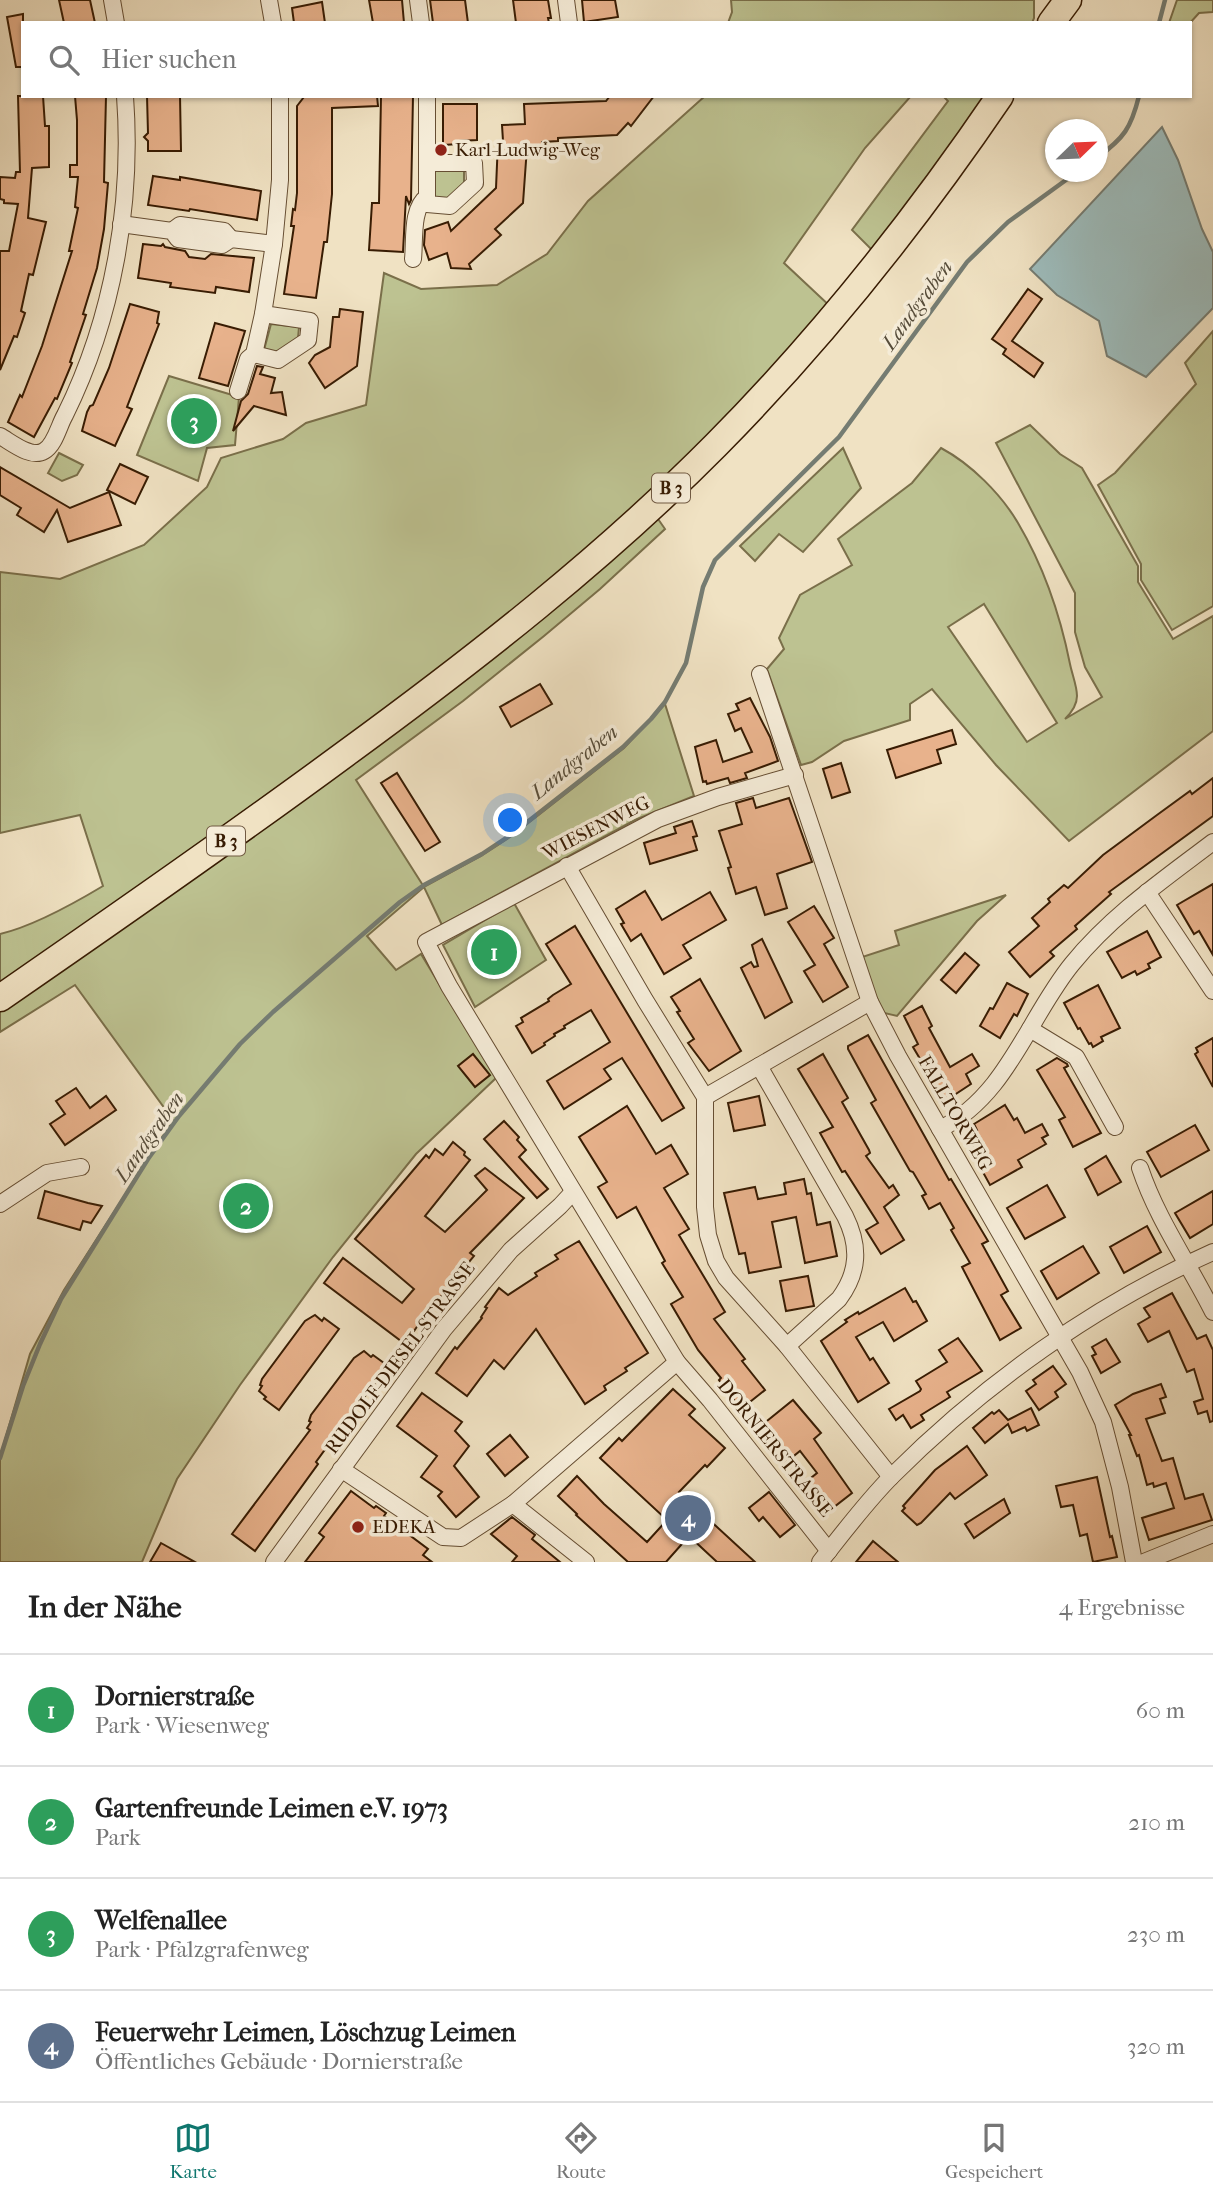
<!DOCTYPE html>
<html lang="de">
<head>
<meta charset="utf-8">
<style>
	:root { --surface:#fff; --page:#f2f2f2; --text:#222; --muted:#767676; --line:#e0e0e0; --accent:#0f766e }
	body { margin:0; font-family:"IM FELL French Canon",serif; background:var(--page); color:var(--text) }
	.compass { position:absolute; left:1045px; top:119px; width:63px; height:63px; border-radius:50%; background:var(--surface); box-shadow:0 2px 5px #0004; rotate:67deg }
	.you { position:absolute; left:511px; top:821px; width:24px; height:24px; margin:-18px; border:5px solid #fff; border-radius:50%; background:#1a73e8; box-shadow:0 0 0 10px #1a73e833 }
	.badge { display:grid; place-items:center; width:46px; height:46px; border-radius:50%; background:var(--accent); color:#fff; font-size:23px; font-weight:700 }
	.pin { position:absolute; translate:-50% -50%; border:4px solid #fff; box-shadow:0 2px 7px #0006 }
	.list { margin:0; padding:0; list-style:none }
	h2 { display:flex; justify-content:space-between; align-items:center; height:91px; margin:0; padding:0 28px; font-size:30px }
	h2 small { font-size:23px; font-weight:400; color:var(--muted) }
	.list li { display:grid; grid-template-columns:46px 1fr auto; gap:21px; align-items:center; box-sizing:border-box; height:112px; padding:0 28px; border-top:2px solid var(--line) }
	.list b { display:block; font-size:26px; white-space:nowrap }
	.list p { margin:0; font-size:23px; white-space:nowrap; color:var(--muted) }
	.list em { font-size:23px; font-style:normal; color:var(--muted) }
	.icon { flex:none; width:38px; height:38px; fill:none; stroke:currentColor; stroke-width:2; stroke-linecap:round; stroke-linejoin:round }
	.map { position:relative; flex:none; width:1213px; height:1562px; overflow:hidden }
	.search { position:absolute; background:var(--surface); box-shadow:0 2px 5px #0004; left:21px; right:21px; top:21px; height:77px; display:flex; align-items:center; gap:18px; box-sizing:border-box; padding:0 24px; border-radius:0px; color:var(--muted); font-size:26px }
	.sheet { height:539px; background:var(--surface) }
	nav { display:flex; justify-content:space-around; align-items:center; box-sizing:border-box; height:98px; border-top:2px solid var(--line); background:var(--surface); font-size:19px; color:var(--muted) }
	nav a { display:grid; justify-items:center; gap:4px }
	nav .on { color:var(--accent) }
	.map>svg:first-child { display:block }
	.green { fill:#bdc291; stroke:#7a6f4a; stroke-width:2; fill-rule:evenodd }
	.water { fill:#9dbcbc; stroke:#757c72; stroke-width:2 }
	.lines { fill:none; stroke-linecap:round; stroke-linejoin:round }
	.stream { stroke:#757c72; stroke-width:4.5 }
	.building { fill:#e8b28c; stroke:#381c03; stroke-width:2 }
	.minor-casing { stroke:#664e33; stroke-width:18 }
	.primary-casing { stroke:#381c03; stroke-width:29 }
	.minor { stroke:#f5ecd8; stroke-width:16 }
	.primary { stroke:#f0e2c3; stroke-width:26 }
	.poi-dot { fill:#8f2418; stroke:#f5ecd8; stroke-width:2.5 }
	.labels { text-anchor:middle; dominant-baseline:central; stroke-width:7; stroke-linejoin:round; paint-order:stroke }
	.shield { fill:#f5ecd8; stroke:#715a43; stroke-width:2 }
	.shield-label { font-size:18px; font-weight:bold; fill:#381c03 }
	.poi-label { font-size:19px; fill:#381c03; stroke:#f5ecd8; text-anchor:start }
	.street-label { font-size:19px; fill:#381c03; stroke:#f5ecd8 }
	.water-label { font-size:21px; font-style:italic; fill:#564c3a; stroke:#f5ecd8 }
</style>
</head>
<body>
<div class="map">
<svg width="1213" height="1562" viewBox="0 0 1213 1562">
	<rect width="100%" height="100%" fill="#f0e2c3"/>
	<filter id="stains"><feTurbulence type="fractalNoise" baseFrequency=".00286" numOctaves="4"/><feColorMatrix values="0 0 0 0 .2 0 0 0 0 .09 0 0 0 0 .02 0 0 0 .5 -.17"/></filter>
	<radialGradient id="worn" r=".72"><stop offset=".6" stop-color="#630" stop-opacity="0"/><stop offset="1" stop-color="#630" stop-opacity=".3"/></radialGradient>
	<g class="green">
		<path d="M731,0H1034V18L1032,23H728L732,12Z"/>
		<path d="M1177,0H1213V12L1199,13L1190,23H1169Z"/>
		<path d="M705,96H911L865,148L784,263L832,308L755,392L591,549L463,654L0,986V934C34,926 73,904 103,886L80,815L0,833V572L60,579L144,545L207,487L221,458L283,439L306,423L366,405L384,273L421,289L497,285L547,254L588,201Z"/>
		<path d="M943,96H991L875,253L852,230L948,101Z"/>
		<path d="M434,171H464V184L447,199L433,198Z"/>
		<path d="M271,324L299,327L298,338L275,354L264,350Z"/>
		<path d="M1213,331V606L1172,630L1141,580V564L1098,485L1115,473L1196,384L1185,363Z"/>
		<path d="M169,376L239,397L235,445L207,448L198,481L137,455Z"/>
		<path d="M1030,425L1060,454L1082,468L1138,566V582L1173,639L1213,616V731L1069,841L996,765L932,689L910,704V720L844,741L812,762L801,765L767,669L784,649L779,638L800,595L852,565L838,539L912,483L941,448C971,464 1001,494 1018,523C1044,567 1060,614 1070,664C1072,674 1077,686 1077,696C1077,705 1071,713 1065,719L1102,697L1085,667L1075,632V593L996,443ZM984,604L1057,723L1027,742L948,627Z"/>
		<path d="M843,448L861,488L803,552L779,534L755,561L740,546Z"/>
		<path d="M59,453L83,465L77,475L62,481L48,473Z"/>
		<path d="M656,516L665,529L600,589L544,636L463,701L356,780L424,887L481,856L513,835L624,748L665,704L694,796L635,820L442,925L424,887L367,936L396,970L421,954L496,1078L416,1154L333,1257L240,1385L177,1479L142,1562H0V1457L30,1354L64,1290L173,1120L75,985L0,1032V1011L70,964Z"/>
		<path d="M1006,895L977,921L897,1016L880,1012L859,958L899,945L895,931Z"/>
		<path d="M514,903L546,960L475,1007L443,945Z"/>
	</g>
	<path class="water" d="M1162,127L1178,160L1202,229L1213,252V308L1146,377L1107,356L1099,321L1057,295L1030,269Z"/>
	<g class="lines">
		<g class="stream">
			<path d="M1159,23L1165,0"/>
			<path d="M1098,157C1124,138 1131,128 1139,96"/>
			<path d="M0,1458L23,1386L40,1344L61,1299L148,1159L179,1116L240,1044L273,1012L400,902L424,885L482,854L512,834L623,747L651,719L665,702L686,663L703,587L715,560L839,437L967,262L1008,222L1077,172"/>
		</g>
	</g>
	<g class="building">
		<path d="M59,0H90L95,23H64Z"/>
		<path d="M369,0H402L404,23H373Z"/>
		<path d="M430,0H465L468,23H433Z"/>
		<path d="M513,0H548L551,18H548L549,23H516Z"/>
		<path d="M582,0H615L618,17L584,22Z"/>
		<path d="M322,2L325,23H294L292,8Z"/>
		<path d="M23,14V67H16L7,17Z"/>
		<path d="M18,96H43L45,126H49V167L32,168L28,218L46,222L33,275L29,274L21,311L25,313L17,337L14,336L0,370V251H9L18,204L4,203V200L0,199V177L15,178L16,172H20Z"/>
		<path d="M75,96H106L104,182L108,183L104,229L97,268L83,314L86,315L70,362L72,363L57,399L55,398L34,437L8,422L20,395L22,397L42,346L72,251H69L78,208L75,207L78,177H70V165H77V120Z"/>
		<path d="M147,96H180L181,151H148V141L144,137L148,133Z"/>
		<path d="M319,96H377L378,106L332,108V194L327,242H324L316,298L284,294L294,226H291L293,209L295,210L297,193V106L304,97Z"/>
		<path d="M381,96H413L411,200L409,204L406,196L403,252L369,250L372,203H379Z"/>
		<path d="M610,96H654L631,126L628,123L617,135L558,138V141L542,142V146L527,147L523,203L495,229L501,235L469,264L471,269L451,268L447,253L429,260L424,245L425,230L448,222L451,231L496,188L498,141H503L502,125L525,124L524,104L606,101Z"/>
		<path d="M443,104H477V140L459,141V144L443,145Z"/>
		<path d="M153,176L180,180V177L261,191L257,220L190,209L189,211L148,205Z"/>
		<path d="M143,244L161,246L163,244L165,247L185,251L189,257L205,259L211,254L254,258L249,292L216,287L215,293L170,287L171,283L138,278Z"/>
		<path d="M1028,289L1042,299L1012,341L1043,363L1034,377L1003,354L1006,349L992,339Z"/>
		<path d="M130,304L159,312L157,323L159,324L127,407L132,409L115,446L82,431L87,412L90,406L93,405L109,368Z"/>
		<path d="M340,309L363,312L357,366L325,388L309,363L315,355L330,347L333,317H339Z"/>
		<path d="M215,323L245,331L228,386L199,378Z"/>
		<path d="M257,366L263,367L260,374L275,378L271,393L282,392L286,415L254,406L233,431L241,401L248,394Z"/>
		<path d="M120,464L148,477L135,504L107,490Z"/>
		<path d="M0,467L70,508L109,492L121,525L68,542L57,510L44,532L17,515L21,508L0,495Z"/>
		<path d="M540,684L552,704L511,727L500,707Z"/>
		<path d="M750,698L770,737L778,761L745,773L747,778L730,783L728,778L707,784L706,781L703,782L695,747L716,740L723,762L752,752L741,728L735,731L728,714L739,710L736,704Z"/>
		<path d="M952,730L956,744L937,750L941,763L896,778L887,750Z"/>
		<path d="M841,763L850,792L832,798L823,769Z"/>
		<path d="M397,773L440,842L425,851L381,783Z"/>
		<path d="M1213,778V816L1109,892L1111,894L1075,926L1077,929L1050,952L1054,956L1030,977L1009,952L1039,926L1032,918L1050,902L1048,899L1064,885L1068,888L1103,855L1157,815L1190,791L1192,794Z"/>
		<path d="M753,798L756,808L789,798L812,862L777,874L787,908L765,915L756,887L736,894L728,868L731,867L719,831L742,824L736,803Z"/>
		<path d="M692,821L697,836L693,837L697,850L650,864L644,843L676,833L674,827Z"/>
		<path d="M1213,884V955L1199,931L1194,934L1177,905Z"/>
		<path d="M645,891L662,920L710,892L726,920L683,945L691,958L664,974L641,934L631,941L621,924L624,923L616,909Z"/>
		<path d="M814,906L834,938L824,944L848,987L823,1002L804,971L815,965L788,922Z"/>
		<path d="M575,926L684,1108L662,1121L622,1058L604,1069L611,1079L564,1109L547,1081L610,1042L591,1010L564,1026L565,1028L554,1034L555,1036L544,1043L545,1045L532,1053L516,1026L523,1022L521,1018L549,1001L548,999L553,995L571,984L546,944Z"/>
		<path d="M1147,931L1161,957L1148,964L1150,968L1137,975L1135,971L1122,978L1107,952Z"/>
		<path d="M762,939L792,1002L765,1018L741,968L751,962L754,967L758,966L752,945Z"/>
		<path d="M965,953L979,965L956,993L941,980Z"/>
		<path d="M700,979L741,1051L709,1071L688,1043L694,1039L677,1012L680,1011L671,997Z"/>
		<path d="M1007,983L1028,994L1017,1016L1014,1014L1000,1038L980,1026L990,1008L993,1009Z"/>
		<path d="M1098,985L1120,1028L1101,1037L1103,1041L1093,1047L1091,1043L1089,1044L1080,1028L1078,1029L1064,1003Z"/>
		<path d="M922,1006L932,1026L929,1028L950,1067L972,1054L979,1066L966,1074L971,1084L945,1101L913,1047L918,1044L904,1016Z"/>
		<path d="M868,1035L949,1180L951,1179L988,1241L982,1244L1008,1291L1001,1295L1021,1328L1000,1340L962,1267L970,1263L951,1230L954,1228L940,1203L929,1209L922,1196L926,1194L913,1172L910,1171L871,1103L876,1100L848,1049V1046Z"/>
		<path d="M1213,1038V1087L1195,1054L1198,1052L1196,1048Z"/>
		<path d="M473,1054L490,1075L475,1087L458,1066Z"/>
		<path d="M823,1054L848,1098L842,1102L869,1150L870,1153L866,1156L889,1188L893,1185L899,1195L884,1207L904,1240L881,1254L866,1230L878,1223L845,1171L842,1172L820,1133L833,1127L798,1069Z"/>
		<path d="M1057,1058L1067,1064L1068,1066L1064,1068L1101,1133L1073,1147L1059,1120L1065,1117L1037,1070Z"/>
		<path d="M76,1088L90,1108L106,1096L116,1110L65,1145L50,1124L65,1114L56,1101Z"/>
		<path d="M759,1096L765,1125L734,1131L728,1103Z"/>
		<path d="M1005,1105L1014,1120L1017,1118L1025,1133L1042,1124L1048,1135L1042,1138L1046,1144L1018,1160L1022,1167L990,1185L979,1165L983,1163L967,1135L977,1130L974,1124Z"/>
		<path d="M627,1106L656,1154L671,1145L688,1174L664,1188L689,1229L679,1235L725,1312L714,1319L745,1359L742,1361L765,1390L741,1409L719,1380L721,1378L698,1350L671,1304L683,1297L662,1263L665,1261L636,1207L617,1218L598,1187L607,1182L579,1137Z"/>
		<path d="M504,1121L519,1137L517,1140L526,1150L519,1157L548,1189L537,1198L484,1139Z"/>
		<path d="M1195,1125L1209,1150L1161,1177L1147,1152Z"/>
		<path d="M453,1142L465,1152L464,1155L470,1160L425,1216L445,1232L487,1190L475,1176L485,1168L524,1198L470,1253L474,1256L423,1318L405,1344L324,1283L343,1258L402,1303L414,1289L355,1239L426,1155L429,1158L435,1149L443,1155Z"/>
		<path d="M1106,1156L1121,1182L1098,1195L1085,1169Z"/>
		<path d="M804,1179L807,1194L811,1193L817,1225L830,1222L837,1256L805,1263L796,1217L772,1222L781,1267L749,1273L745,1253L739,1254L724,1193L755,1187L758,1199L786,1194L784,1183Z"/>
		<path d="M1047,1185L1065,1217L1025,1239L1007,1208Z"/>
		<path d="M45,1191L88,1203L102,1206L91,1223L83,1221L80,1230L38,1218Z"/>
		<path d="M1213,1191V1224L1190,1238L1175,1213Z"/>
		<path d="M1147,1226L1161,1252L1124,1273L1110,1247Z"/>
		<path d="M579,1241L648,1353L625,1368L627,1371L604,1386L606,1390L585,1404L536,1329L504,1369L494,1360L467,1396L436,1373L455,1347L457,1349L482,1318L481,1317L487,1308L485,1307L499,1288L508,1295L537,1276L535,1273L558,1259L555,1255Z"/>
		<path d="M1083,1246L1099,1273L1057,1299L1041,1271Z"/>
		<path d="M808,1276L814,1306L786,1311L780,1281Z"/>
		<path d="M905,1288L913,1302L916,1301L927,1321L894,1341L883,1322L856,1337L870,1360L873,1358L889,1383L858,1402L821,1341L847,1322L845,1320L858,1312L859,1314Z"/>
		<path d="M1172,1293L1197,1339L1206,1335L1213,1350V1421L1210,1422L1207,1411L1198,1414L1194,1402L1203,1399L1194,1369L1187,1372L1169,1331L1148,1342L1138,1324L1150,1317L1144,1308Z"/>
		<path d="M315,1315L322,1321L324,1318L339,1329L279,1410L264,1399L266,1397L259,1391L262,1386L260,1385L262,1379L305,1321Z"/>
		<path d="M958,1338L982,1371L947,1392L950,1397L921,1415L924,1420L911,1428L903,1415L896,1420L889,1409L920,1391L921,1389L916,1381L947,1362L939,1350Z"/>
		<path d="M1106,1339L1120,1362L1101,1373L1092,1356L1096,1354L1092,1347Z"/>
		<path d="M364,1351L371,1357L373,1355L388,1366L337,1433L316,1462L318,1464L255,1551L232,1534L310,1430L307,1428L311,1422L309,1421L311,1415L354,1358Z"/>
		<path d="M1053,1366L1066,1384L1055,1392L1058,1397L1039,1410L1026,1391L1036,1384L1033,1380Z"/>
		<path d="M1161,1384L1166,1397L1160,1399L1165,1413L1146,1419L1162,1461L1173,1458L1185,1499L1203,1494L1212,1520L1149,1540L1142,1518L1174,1508L1166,1483L1154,1487L1153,1483L1147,1485L1139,1455L1137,1456L1129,1435H1131L1115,1405L1133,1394Z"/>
		<path d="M673,1389L695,1409L689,1415L725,1448L707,1467L705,1465L679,1492L755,1562H717L689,1536L666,1562H628L576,1515L577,1514L558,1496L577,1476L604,1504L647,1542L667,1520L600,1458L619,1438L622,1441Z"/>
		<path d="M422,1393L462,1422L455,1431L469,1446L454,1466L479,1497L456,1517L438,1496L442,1492L421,1477L437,1456L397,1426Z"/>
		<path d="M793,1400L821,1433L814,1439L852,1493L834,1507L823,1494L813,1501L801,1486L817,1473L800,1451L785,1463L778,1455L776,1456L757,1429Z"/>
		<path d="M1031,1408L1039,1425L1027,1431L1025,1427L1012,1433L1008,1424L985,1443L973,1428L992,1412L994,1414L999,1410L1008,1420Z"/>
		<path d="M510,1435L528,1457L505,1476L487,1454Z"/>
		<path d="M967,1446L987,1475L955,1499L950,1493L921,1523L917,1525L902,1511L905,1508L903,1506L935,1470Z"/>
		<path d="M1097,1477L1110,1537L1112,1536L1117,1557L1093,1562L1087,1534L1080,1536L1073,1505L1061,1507L1056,1486Z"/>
		<path d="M351,1491L374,1508L376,1506L386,1513L384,1516L428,1549L423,1555L432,1562H305L324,1537L319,1533Z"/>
		<path d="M769,1492L795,1525L780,1537L763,1517L759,1521L749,1508Z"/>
		<path d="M1004,1499L1010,1513L974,1538L965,1524Z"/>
		<path d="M512,1517L535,1535L532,1539L560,1562H512L517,1556L491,1534Z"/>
		<path d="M873,1541L898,1562H856Z"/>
		<path d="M161,1543L195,1562H150Z"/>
	</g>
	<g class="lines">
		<defs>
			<g id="minor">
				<path d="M112,0L116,23"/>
				<path d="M269,0L273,23"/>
				<path d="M418,0L421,23"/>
				<path d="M566,0L569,23"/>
				<path d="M427,96V204L450,206L475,183L474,163H428"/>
				<path d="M121,224L172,231L178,239L222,245L231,239L274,244"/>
				<path d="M172,231L180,225L224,231L231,239"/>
				<path d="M413,259C415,241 411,208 427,197"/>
				<path d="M254,354L278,360L308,340L310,321L263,314"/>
				<path d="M238,391L248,359L254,354L263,314L274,244L280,180V96"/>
				<path d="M0,436C11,442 31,459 44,451C55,445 59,425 65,415C113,318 133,204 125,96"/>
				<path d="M760,674L870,1002L898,1056L1080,1372L1103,1422L1120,1487L1134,1562"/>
				<path d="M795,775L718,797L658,819L426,942L449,986L677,1362L710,1400L829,1551"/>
				<path d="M567,866L645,1000L705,1097V1207L708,1235L716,1261L726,1278L787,1346L891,1477"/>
				<path d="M1147,892L1213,991"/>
				<path d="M1030,1029L1076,1057L1115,1127"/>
				<path d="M759,1066L845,1216C860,1246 859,1272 839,1299L787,1346"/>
				<path d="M705,1097L870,1002"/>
				<path d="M940,1129C1007,1096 1028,1018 1072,964C1112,915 1163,880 1213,842"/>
				<path d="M1140,1168C1157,1219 1189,1264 1213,1312"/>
				<path d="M0,1204L47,1173L81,1167"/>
				<path d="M341,1469L443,1537L461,1538L513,1504L677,1362"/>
				<path d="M513,1504L586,1562"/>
				<path d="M274,1562L444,1329L511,1250L560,1206L573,1192"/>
				<path d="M820,1562C843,1533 866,1502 892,1476C984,1384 1094,1305 1213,1252"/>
				<path d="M1144,1562L1213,1534"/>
			</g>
			<g id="primary">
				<path d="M1051,23L1068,0"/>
				<path d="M0,998C116,918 231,838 345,754C475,659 603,559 716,445C823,337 915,221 1000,96"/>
			</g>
		</defs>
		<use href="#minor" class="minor-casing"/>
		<use href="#primary" class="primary-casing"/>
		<use href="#minor" class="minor"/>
		<use href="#primary" class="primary"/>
	</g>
	<g class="poi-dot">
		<circle cx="441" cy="150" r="7"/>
		<circle cx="358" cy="1527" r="7"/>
	</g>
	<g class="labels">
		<g class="shield">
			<rect x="652" y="473.5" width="38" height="29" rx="5"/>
			<rect x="207" y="826.5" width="38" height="29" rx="5"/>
		</g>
		<g class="shield-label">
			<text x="671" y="488">B 3</text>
			<text x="226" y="841">B 3</text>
		</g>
		<g class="poi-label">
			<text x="455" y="150">Karl-Ludwig-Weg</text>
			<text x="372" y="1527">EDEKA</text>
		</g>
		<g class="street-label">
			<text transform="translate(596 828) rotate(-27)">WIESENWEG</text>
			<text transform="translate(955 1113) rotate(60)">FALLTORWEG</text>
			<text transform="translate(400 1358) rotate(-53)">RUDOLF-DIESEL-STRASSE</text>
			<text transform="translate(775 1448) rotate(51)">DORNIERSTRASSE</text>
		</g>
		<g class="water-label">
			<text transform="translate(917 305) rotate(-54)">Landgraben</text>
			<text transform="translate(574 762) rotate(-39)">Landgraben</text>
			<text transform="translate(149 1137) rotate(-55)">Landgraben</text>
		</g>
	</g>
	<rect width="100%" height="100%" filter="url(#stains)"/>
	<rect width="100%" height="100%" fill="url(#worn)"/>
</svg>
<svg class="compass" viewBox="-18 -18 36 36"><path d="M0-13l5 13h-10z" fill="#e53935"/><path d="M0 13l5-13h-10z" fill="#767676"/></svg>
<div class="you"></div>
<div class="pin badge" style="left:494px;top:952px;background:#2e9e5b">1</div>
<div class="pin badge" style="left:246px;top:1206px;background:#2e9e5b">2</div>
<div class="pin badge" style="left:194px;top:421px;background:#2e9e5b">3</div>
<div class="pin badge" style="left:688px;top:1518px;background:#5c6f8a">4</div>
<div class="search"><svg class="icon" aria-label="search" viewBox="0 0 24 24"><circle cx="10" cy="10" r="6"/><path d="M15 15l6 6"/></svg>Hier suchen</div>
</div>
<section class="sheet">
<h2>In der Nähe<small>4 Ergebnisse</small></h2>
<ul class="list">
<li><span class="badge" style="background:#2e9e5b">1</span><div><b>Dornierstraße</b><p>Park · Wiesenweg</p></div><em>60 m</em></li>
<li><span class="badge" style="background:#2e9e5b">2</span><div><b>Gartenfreunde Leimen e.V. 1973</b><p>Park</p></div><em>210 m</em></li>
<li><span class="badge" style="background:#2e9e5b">3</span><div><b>Welfenallee</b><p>Park · Pfalzgrafenweg</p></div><em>230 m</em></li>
<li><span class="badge" style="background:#5c6f8a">4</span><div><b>Feuerwehr Leimen, Löschzug Leimen</b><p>Öffentliches Gebäude · Dornierstraße</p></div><em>320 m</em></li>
</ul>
</section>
<nav>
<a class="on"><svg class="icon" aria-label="map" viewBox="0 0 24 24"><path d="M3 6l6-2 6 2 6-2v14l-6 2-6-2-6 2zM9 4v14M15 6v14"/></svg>Karte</a>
<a><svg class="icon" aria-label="directions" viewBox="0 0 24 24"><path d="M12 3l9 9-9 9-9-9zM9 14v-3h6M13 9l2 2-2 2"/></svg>Route</a>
<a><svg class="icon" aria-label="saved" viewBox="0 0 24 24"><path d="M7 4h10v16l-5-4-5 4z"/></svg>Gespeichert</a>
</nav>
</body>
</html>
